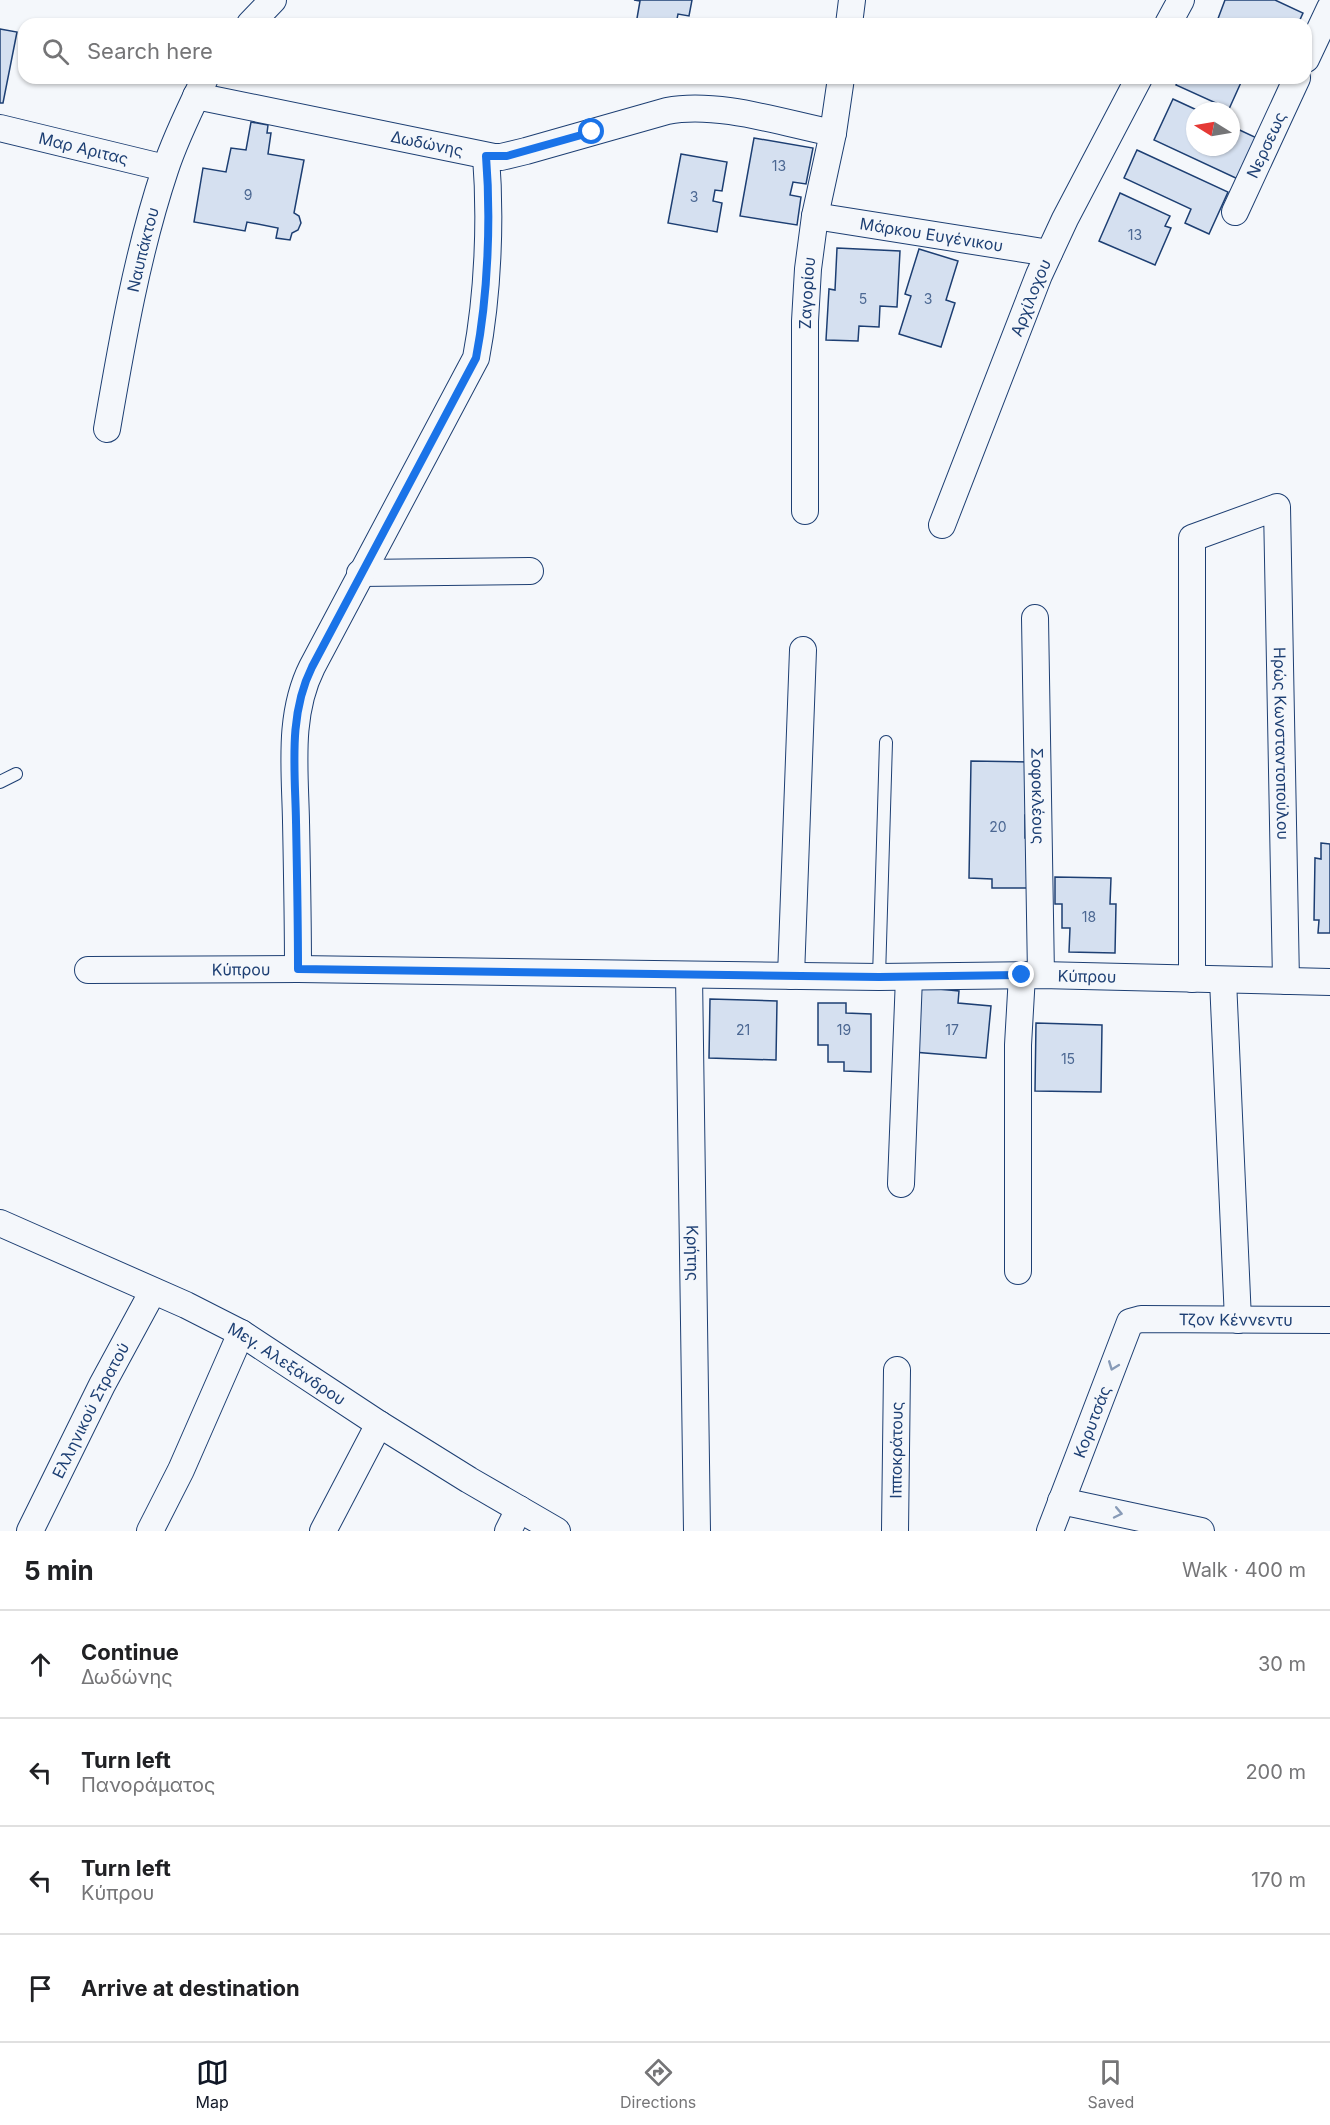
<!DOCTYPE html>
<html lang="en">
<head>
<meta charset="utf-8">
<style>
	:root { --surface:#fff; --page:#f2f2f2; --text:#202124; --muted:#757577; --line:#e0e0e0; --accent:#111827 }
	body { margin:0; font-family:Inter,sans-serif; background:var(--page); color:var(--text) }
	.compass { position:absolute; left:1186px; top:102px; width:54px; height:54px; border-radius:50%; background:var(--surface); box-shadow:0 2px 4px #0004; rotate:281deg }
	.stop { position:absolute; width:18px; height:18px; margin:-14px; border:4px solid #1a73e8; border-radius:50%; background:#fff }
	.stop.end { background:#1a73e8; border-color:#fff; box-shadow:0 2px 6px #0008 }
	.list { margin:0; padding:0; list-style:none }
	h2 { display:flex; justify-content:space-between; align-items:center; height:78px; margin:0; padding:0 24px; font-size:26px }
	h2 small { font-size:20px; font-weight:400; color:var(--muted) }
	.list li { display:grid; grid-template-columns:39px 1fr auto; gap:18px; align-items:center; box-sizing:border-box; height:108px; padding:0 24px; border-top:2px solid var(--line) }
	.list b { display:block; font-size:22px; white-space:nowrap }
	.list p { margin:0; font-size:20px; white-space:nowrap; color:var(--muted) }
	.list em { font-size:20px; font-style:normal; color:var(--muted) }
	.icon { flex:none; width:33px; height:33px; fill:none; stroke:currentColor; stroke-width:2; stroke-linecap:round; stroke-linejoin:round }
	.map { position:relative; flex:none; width:1330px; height:1531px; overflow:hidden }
	.search { position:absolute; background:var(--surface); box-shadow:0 2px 4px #0004; left:18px; right:18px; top:18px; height:66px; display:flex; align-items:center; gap:15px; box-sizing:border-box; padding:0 21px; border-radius:18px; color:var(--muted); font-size:22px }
	.sheet { height:510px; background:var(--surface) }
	nav { display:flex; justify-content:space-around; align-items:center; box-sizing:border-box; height:84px; border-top:2px solid var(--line); background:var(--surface); font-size:16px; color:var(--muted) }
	nav a { display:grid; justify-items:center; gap:3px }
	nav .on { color:var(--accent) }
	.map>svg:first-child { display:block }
	.building { fill:#d5e0f0; stroke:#1d3f73; stroke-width:1.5 }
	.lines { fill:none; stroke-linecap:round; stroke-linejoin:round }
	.lane-casing { stroke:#1d3f73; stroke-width:14 }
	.street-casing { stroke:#1d3f73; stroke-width:28 }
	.lane { stroke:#f4f7fb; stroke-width:12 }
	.street { stroke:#f4f7fb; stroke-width:26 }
	.oneway { stroke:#889bb7 }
	.route { stroke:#1a73e8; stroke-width:8 }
	.labels { text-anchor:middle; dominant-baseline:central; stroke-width:4.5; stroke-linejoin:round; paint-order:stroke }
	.number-label { font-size:14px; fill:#4b6792 }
	.street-label { font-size:16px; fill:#1d3f73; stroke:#f4f7fb }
</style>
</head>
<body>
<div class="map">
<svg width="1330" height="1531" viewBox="0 0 1330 1531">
	<rect width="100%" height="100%" fill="#f4f7fb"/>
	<g class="building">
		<path d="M634,0H692L689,16L678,14L676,24H636L640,1Z"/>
		<path d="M1225,0H1275L1303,13L1298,24H1216Z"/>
		<path d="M0,29L17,32L3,103H0Z"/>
		<path d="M1180,78H1243L1229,109L1176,85Z"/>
		<path d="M1173,99L1199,111H1195V147H1231V126L1259,139L1240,180L1154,140Z"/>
		<path d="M251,122L268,125L267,133H271L268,154L304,160L294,213L299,216L301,223L298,230L292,233L290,240L276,238L278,228L247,222L245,231L194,222L203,168L226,172L231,148L246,150Z"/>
		<path d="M754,138L813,148L806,184L793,182L790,195L801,197L797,225L740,216Z"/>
		<path d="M1137,150L1228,192L1209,234L1185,223L1191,209L1124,178Z"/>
		<path d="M681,154L727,162L722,191L715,190L713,201L722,203L717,232L668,223Z"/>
		<path d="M1120,193L1170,216L1165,226L1171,228L1155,265L1099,241Z"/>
		<path d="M837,248L900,251L897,307L880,306L879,327L859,326L858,341L826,340L829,289L835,290Z"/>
		<path d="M919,249L958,261L946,300L955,303L941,347L899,334L911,296L905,294Z"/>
		<path d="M971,761L1032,762L1031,815H1025V838H1031L1030,888H992V879L969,878Z"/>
		<path d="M1321,843L1330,844V933H1318L1319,920H1314L1315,858L1321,859Z"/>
		<path d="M1055,877L1111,878L1110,904H1116L1115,953L1069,952L1070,928H1062V904H1055Z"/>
		<path d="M918,987L959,991L958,1003L991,1006L986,1058L913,1052Z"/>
		<path d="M710,999L777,1001L776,1060L709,1058Z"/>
		<path d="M818,1003H846V1013L871,1014V1072L844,1071V1062H828V1045H818Z"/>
		<path d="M1036,1023L1102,1025L1101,1092L1035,1091Z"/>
	</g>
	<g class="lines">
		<defs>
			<g id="lane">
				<path d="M0,782L16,774"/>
				<path d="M879,977L886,742"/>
			</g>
			<g id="street">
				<path d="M250,24L273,0"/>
				<path d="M849,24L852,0"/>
				<path d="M1168,24L1181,0"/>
				<path d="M1306,59L1330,8"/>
				<path id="s1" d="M196,96L494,157H501L526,151L667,111C717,101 783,123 833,133"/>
				<path id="s2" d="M0,128L165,168"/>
				<path id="s3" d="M1235,212L1297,78"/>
				<path id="s4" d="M815,216L1049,253"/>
				<path id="s5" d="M107,429C122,342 137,254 165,170C175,139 191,107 205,78"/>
				<path id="s6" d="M805,511V321L808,269L815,216L833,133L841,78"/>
				<path id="s7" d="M942,525L1039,275L1065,219L1139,78"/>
				<path d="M360,573L530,571"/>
				<path id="s8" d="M1035,618L1041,975"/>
				<path d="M298,969C298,920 297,871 296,821C295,769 288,715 312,667L476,358C488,295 491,219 486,156"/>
				<path id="s9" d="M88,970L298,969L879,977L1041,975L1330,982"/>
				<path id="s10" d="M689,975L697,1531"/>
				<path d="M791,976L803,650"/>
				<path id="s11" d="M1192,979V538L1277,507L1286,981"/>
				<path d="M1223,980L1238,1320"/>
				<path d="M901,1184L909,977"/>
				<path id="s12" d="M0,1223L186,1305L241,1333L379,1424L469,1480L557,1531"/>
				<path d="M1018,1271V1045L1022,975"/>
				<path d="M1061,1501L1201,1531"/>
				<path id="s13" d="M30,1531L102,1385L153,1291"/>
				<path d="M150,1531L181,1470L241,1333"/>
				<path d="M323,1531L379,1424"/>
				<path d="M508,1531L519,1509"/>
				<path id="s14" d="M895,1531L897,1370"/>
				<path id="s15" d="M1050,1531L1130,1322L1141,1319L1330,1320"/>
			</g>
		</defs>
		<use href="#lane" class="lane-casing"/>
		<use href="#street" class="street-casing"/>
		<use href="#lane" class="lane"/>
		<use href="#street" class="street"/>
	</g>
	<defs><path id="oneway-chevron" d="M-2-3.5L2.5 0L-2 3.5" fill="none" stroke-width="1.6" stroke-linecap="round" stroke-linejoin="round" transform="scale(1.5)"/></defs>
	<g class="oneway">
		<use href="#oneway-chevron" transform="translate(1113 1366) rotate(111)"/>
		<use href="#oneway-chevron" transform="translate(1118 1513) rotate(12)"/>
	</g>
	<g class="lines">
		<path class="route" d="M592,132L507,156H486C491,218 488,296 476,358L312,667C288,715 295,769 296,821C297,871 298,920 298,969L879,977L1022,975"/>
	</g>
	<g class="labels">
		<g class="number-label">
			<text x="779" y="165">13</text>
			<text x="248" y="194">9</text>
			<text x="694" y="196">3</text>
			<text x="1135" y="234">13</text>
			<text x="863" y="298">5</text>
			<text x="928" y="298">3</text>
			<text x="998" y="826">20</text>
			<text x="1089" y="916">18</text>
			<text x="743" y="1029">21</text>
			<text x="844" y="1029">19</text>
			<text x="952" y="1029">17</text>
			<text x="1068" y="1058">15</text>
		</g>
		<g class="street-label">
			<text stroke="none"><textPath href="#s1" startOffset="236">Δωδώνης</textPath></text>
			<text stroke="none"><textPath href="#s3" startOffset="74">Νερσεως</textPath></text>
			<text stroke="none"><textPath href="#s2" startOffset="86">Μαρ Αριτας</textPath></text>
			<text stroke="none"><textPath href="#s4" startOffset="118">Μάρκου Ευγένικου</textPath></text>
			<text stroke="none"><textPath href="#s5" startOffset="183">Ναυπάκτου</textPath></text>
			<text stroke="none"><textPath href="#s6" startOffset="218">Ζαγορίου</textPath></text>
			<text stroke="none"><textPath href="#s7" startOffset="244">Αρχίλοχου</textPath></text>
			<text stroke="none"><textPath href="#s11" startOffset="768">Ηρώς Κωνσταντοπούλου</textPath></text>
			<text stroke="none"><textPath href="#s8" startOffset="178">Σοφοκλέους</textPath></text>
			<text stroke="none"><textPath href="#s9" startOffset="153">Κύπρου</textPath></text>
			<text stroke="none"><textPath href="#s9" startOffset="999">Κύπρου</textPath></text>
			<text stroke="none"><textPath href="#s10" startOffset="278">Κρήτης</textPath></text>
			<text stroke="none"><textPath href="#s15" startOffset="330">Τζον Κέννεντυ</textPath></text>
			<text stroke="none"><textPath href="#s12" startOffset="320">Μεγ. Αλεξάνδρου</textPath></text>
			<text stroke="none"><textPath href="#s13" startOffset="135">Ελληνικού Στρατού</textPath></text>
			<text stroke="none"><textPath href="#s15" startOffset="117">Κορυτσάς</textPath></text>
			<text stroke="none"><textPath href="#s14" startOffset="81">Ιπποκράτους</textPath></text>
		</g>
	</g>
</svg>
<svg class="compass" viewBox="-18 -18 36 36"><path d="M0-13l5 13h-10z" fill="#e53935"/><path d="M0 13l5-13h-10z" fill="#757577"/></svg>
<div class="stop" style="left:592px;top:132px"></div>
<div class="stop end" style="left:1022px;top:975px"></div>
<div class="search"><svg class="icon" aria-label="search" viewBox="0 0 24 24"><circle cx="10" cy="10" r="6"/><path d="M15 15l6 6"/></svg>Search here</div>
</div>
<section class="sheet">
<h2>5 min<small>Walk · 400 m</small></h2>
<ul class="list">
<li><svg class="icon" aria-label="ahead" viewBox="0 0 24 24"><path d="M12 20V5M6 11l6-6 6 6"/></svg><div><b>Continue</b><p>Δωδώνης</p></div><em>30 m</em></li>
<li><svg class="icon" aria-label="left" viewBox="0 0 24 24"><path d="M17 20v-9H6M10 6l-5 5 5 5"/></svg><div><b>Turn left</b><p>Πανοράματος</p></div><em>200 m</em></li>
<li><svg class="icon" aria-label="left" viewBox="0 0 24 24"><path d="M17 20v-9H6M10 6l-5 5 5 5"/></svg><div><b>Turn left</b><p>Κύπρου</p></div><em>170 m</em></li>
<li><svg class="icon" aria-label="arrive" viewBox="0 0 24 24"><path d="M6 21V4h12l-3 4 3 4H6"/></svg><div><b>Arrive at destination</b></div></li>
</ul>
</section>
<nav>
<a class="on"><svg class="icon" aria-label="map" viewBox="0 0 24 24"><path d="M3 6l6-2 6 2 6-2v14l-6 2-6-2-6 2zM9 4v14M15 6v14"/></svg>Map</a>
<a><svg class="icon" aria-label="directions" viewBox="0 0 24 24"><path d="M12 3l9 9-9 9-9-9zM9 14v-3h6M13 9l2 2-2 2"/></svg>Directions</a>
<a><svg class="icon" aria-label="saved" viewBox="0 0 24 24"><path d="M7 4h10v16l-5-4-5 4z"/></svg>Saved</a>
</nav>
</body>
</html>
